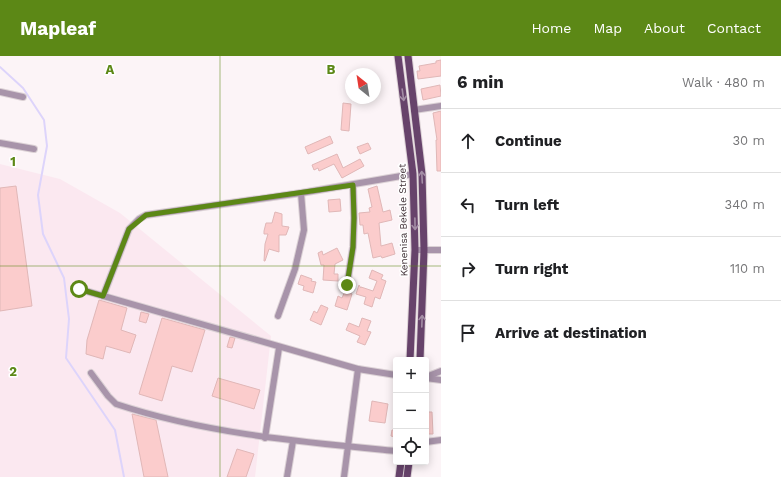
<!DOCTYPE html>
<html lang="en">
<head>
<meta charset="utf-8">
<style>
	:root { --surface:#fff; --page:#f2f2f2; --text:#202124; --muted:#757577; --line:#e0e0e0; --accent:#5c8816 }
	body { margin:0; font-family:"Work Sans",sans-serif; background:var(--page); color:var(--text) }
	.controls { position:absolute; right:12px; bottom:12px; display:grid; overflow:hidden; border-radius:4px; box-shadow:0 2px 10px #0003 }
	.controls button { width:36px; height:36px; display:grid; place-items:center; padding:0; border:0; border-bottom:1px solid var(--line); background:var(--surface); color:var(--text); font:20px sans-serif }
	.compass { position:absolute; left:345px; top:12px; width:36px; height:36px; border-radius:50%; background:var(--surface); box-shadow:0 2px 10px #0003; rotate:330deg }
	.stop { position:absolute; width:12px; height:12px; margin:-9px; border:3px solid #5c8816; border-radius:50%; background:#fff }
	.stop.end { background:#5c8816; border-color:#fff; box-shadow:0 1px 4px #0008 }
	.list { margin:0; padding:0; list-style:none }
	h2 { display:flex; justify-content:space-between; align-items:center; height:52px; margin:0; padding:0 16px; font-size:17px }
	h2 small { font-size:13px; font-weight:400; color:var(--muted) }
	.list li { display:grid; grid-template-columns:26px 1fr auto; gap:12px; align-items:center; box-sizing:border-box; height:64px; padding:0 16px; border-top:1px solid var(--line) }
	.list b { display:block; font-size:15px; white-space:nowrap }
	.list em { font-size:13px; font-style:normal; color:var(--muted) }
	.icon { flex:none; width:22px; height:22px; fill:none; stroke:currentColor; stroke-width:2; stroke-linecap:round; stroke-linejoin:round }
	.map { position:relative; flex:none; width:441px; height:421px; overflow:hidden }
	header { display:flex; align-items:center; gap:24px; box-sizing:border-box; height:56px; padding:0 20px; background:var(--accent); color:#fff }
	header strong { font-size:19px }
	nav { display:flex; gap:22px; margin-inline-start:auto; font-size:14px }
	main { display:flex }
	aside { flex:1; background:var(--surface) }
	.map>svg:first-child { display:block }
	.built { fill:#fbe8f0 }
	.lines { fill:none; stroke-linecap:round; stroke-linejoin:round }
	.stream { stroke:#ddd4fb; stroke-width:2 }
	.building { fill:#fbcccc; stroke:#e0b7b7 }
	.minor-casing { stroke:#dbd1d5; stroke-width:8 }
	.major-casing { stroke:#dbd1d5; stroke-width:9 }
	.minor { stroke:#a894aa; stroke-width:6 }
	.major { stroke:#67436b; stroke-width:7 }
	.oneway { stroke:#a48ea6 }
	.route { stroke:#5c8816; stroke-width:5 }
	.grid { fill:none; stroke:#5c8816; stroke-width:1; stroke-opacity:0.55 }
	.labels { text-anchor:middle; dominant-baseline:central; stroke-width:3; stroke-linejoin:round; paint-order:stroke }
	.street-label { font-size:10px; fill:#423339; stroke:#fff }
	.grid-label { font-size:13px; text-anchor:middle; font-weight:bold; fill:#5c8816; stroke:#fff; stroke-width:3; stroke-linejoin:round; paint-order:stroke }
</style>
</head>
<body>
<header>
<strong>Mapleaf</strong>
<nav><a>Home</a><a>Map</a><a>About</a><a>Contact</a></nav>
</header>
<main>
<div class="map">
<svg width="441" height="421" viewBox="0 0 441 421">
	<rect width="100%" height="100%" fill="#fcf4f7"/>
	<path class="built" d="M0,108L60,123L120,157L271,280L255,421H0Z"/>
	<g class="lines">
		<path class="stream" d="M0,11L23,32L44,64L47,90L38,139L43,178L64,222L69,263L66,302L115,374L124,421"/>
	</g>
	<g class="building">
		<path d="M441,4V20L418,23L417,15H420L419,10L436,7V5Z"/>
		<path d="M440,29L441,40L423,44L421,33Z"/>
		<path d="M343,47L351,48L349,75L341,74Z"/>
		<path d="M441,55V115H437L436,84H437L433,57Z"/>
		<path d="M330,80L333,87L308,98L305,91Z"/>
		<path d="M368,87L371,93L360,98L357,91Z"/>
		<path d="M337,98L343,112L360,103L364,110L342,122L334,108L319,115L318,112L314,114L312,109Z"/>
		<path d="M16,130L32,250L0,255V132Z"/>
		<path d="M377,130L383,156L390,154L392,164L379,167L381,190L392,187L395,198L382,202L381,200L373,202L368,177L364,178L363,169H360L359,157L370,156L369,152L372,151L368,133Z"/>
		<path d="M340,143L341,155L329,156L328,144Z"/>
		<path d="M275,156L282,158V170L289,171L286,179H279V196L269,193L265,205H264L265,188L268,178H264V175L266,167H272Z"/>
		<path d="M337,192L343,204L335,208L334,218H338V225L323,224L324,209H321L318,197L322,195L323,199Z"/>
		<path d="M372,214L383,219L381,223L386,225L380,243L375,241L372,251L364,248L366,241L356,238L359,229L361,232V231L373,235L377,225L369,222Z"/>
		<path d="M301,219L312,223L311,225L316,226L313,237L303,234L304,230L298,228Z"/>
		<path d="M345,235L352,238L347,254L335,250L338,240L342,242Z"/>
		<path d="M99,244L127,252L121,274L136,279L130,297L106,290L103,303L86,298L87,284Z"/>
		<path d="M321,249L328,252L321,269L310,264L314,255L317,257Z"/>
		<path d="M141,256L149,258L146,267L139,265Z"/>
		<path d="M162,262L205,274L192,316L172,310L162,345L139,338Z"/>
		<path d="M362,262L371,265L367,275L371,276L365,289L357,286L360,280L346,274L349,267L359,271Z"/>
		<path d="M230,281L235,282L232,292L227,291Z"/>
		<path d="M218,322L260,334L254,353L212,340Z"/>
		<path d="M372,345L388,348L385,367L369,365Z"/>
		<path d="M426,356H432L433,378H426Z"/>
		<path d="M132,358L156,364L168,421H144Z"/>
		<path d="M392,374H396L395,381L391,380Z"/>
		<path d="M237,393L254,398L246,421H227Z"/>
	</g>
	<g class="lines">
		<defs>
			<g id="minor">
				<path d="M0,36L23,41"/>
				<path d="M414,54L441,50"/>
				<path d="M0,87L34,93"/>
				<path d="M415,194H441"/>
				<path d="M347,229L353,191L354,162L353,129"/>
				<path d="M79,233L358,313L396,319"/>
				<path d="M103,240L129,173L139,163L146,159L301,137L413,118"/>
				<path d="M278,260L295,213L304,174L301,137"/>
				<path d="M91,317L108,340L116,348C207,378 302,386 396,395"/>
				<path d="M426,321L441,315"/>
				<path d="M426,322L441,324"/>
				<path d="M265,382L279,292"/>
				<path d="M426,386L441,384"/>
				<path d="M287,421L293,385"/>
				<path d="M344,421L358,313"/>
			</g>
			<g id="major">
				<path d="M398,0L413,118L415,194L410,304"/>
				<path d="M408,0L422,118L424,194L420,304"/>
				<path d="M399,421L401,406"/>
				<path d="M407,421L409,406"/>
			</g>
		</defs>
		<use href="#minor" class="minor-casing"/>
		<use href="#major" class="major-casing"/>
		<use href="#minor" class="minor"/>
		<use href="#major" class="major"/>
	</g>
	<defs><path id="oneway-shaft" d="M-6 0H5M1.5-3L5.5 0L1.5 3" fill="none" stroke-width="1.6" stroke-linecap="round" stroke-linejoin="round"/></defs>
	<g class="oneway">
		<use href="#oneway-shaft" transform="translate(403 39) rotate(82)"/>
		<use href="#oneway-shaft" transform="translate(422 121) rotate(-93)"/>
		<use href="#oneway-shaft" transform="translate(415 168) rotate(89)"/>
		<use href="#oneway-shaft" transform="translate(422 265) rotate(-88)"/>
	</g>
	<g class="lines">
		<path class="route" d="M79,233L103,240L129,173L146,159L353,129L354,162L353,191L347,229"/>
	</g>
	<path class="grid" d="M220,0V421M0,210H441"/>
	<g class="labels">
		<g class="street-label">
			<text transform="translate(403 164) rotate(-91)">Kenenisa Bekele Street</text>
		</g>
	</g>
	<g class="grid-label">
		<text x="110" y="18">A</text>
		<text x="331" y="18">B</text>
		<text x="13" y="110">1</text>
		<text x="13" y="320">2</text>
	</g>
</svg>
<div class="controls">
<button>+</button>
<button>−</button>
<button><svg class="icon" aria-label="locate" viewBox="0 0 24 24"><circle cx="12" cy="12" r="6"/><path d="M12 2v4M12 18v4M2 12h4M18 12h4"/></svg></button>
</div>
<svg class="compass" viewBox="-18 -18 36 36"><path d="M0-13l5 13h-10z" fill="#e53935"/><path d="M0 13l5-13h-10z" fill="#757577"/></svg>
<div class="stop" style="left:79px;top:233px"></div>
<div class="stop end" style="left:347px;top:229px"></div>
</div>
<aside>
<h2>6 min<small>Walk · 480 m</small></h2>
<ul class="list">
<li><svg class="icon" aria-label="ahead" viewBox="0 0 24 24"><path d="M12 20V5M6 11l6-6 6 6"/></svg><div><b>Continue</b></div><em>30 m</em></li>
<li><svg class="icon" aria-label="left" viewBox="0 0 24 24"><path d="M17 20v-9H6M10 6l-5 5 5 5"/></svg><div><b>Turn left</b></div><em>340 m</em></li>
<li><svg class="icon" aria-label="right" viewBox="0 0 24 24"><path d="M7 20v-9h11M14 6l5 5-5 5"/></svg><div><b>Turn right</b></div><em>110 m</em></li>
<li><svg class="icon" aria-label="arrive" viewBox="0 0 24 24"><path d="M6 21V4h12l-3 4 3 4H6"/></svg><div><b>Arrive at destination</b></div></li>
</ul>
</aside>
</main>
</body>
</html>
